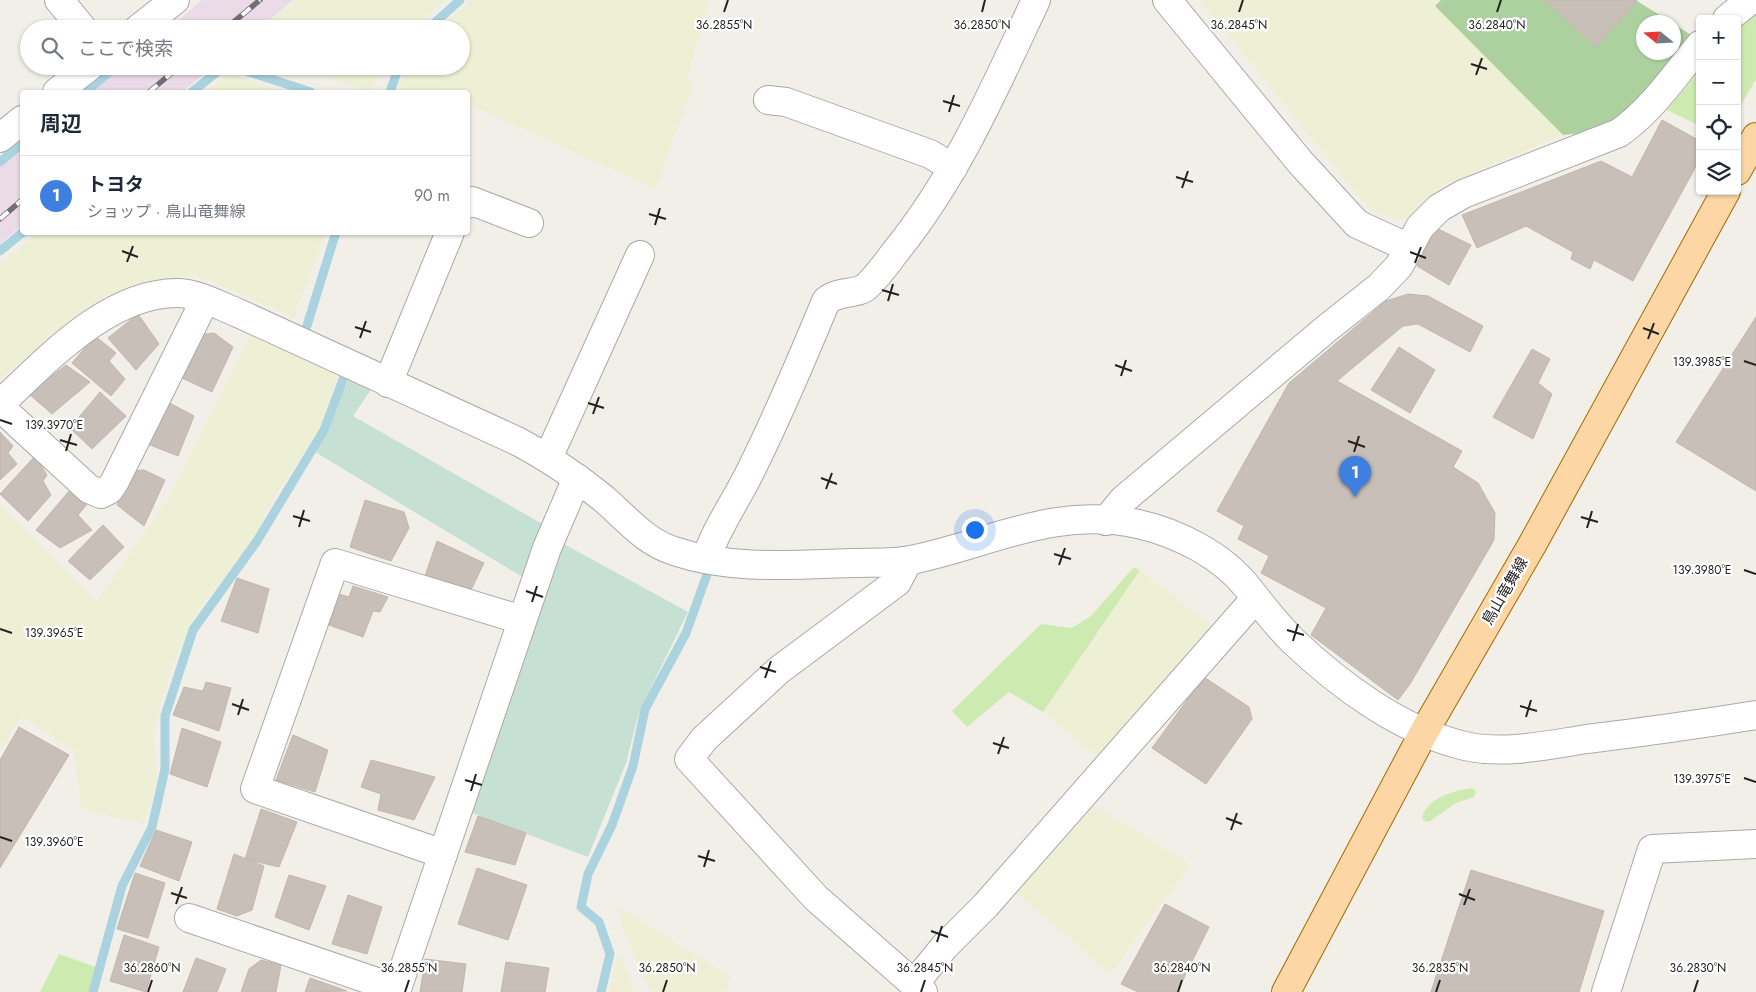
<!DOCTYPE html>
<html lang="ja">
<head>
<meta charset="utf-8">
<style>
	:root { --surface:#fff; --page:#f2f2f3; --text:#1f2937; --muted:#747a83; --line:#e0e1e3; --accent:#111827 }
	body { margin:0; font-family:Jost,"Noto Sans JP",sans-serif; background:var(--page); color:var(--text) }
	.controls { position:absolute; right:15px; top:15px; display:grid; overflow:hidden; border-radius:5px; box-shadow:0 1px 4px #0004 }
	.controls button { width:45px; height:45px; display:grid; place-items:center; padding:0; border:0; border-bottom:1px solid var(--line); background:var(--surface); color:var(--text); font:25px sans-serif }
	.compass { position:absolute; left:1636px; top:15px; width:45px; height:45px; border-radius:50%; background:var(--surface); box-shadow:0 1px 4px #0004; rotate:288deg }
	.you { position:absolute; left:974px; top:529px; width:18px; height:18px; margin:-12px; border:4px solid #fff; border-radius:50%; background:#1a73e8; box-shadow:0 0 0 8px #1a73e833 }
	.badge { display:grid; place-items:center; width:32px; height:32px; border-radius:50%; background:var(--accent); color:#fff; font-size:16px; font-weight:700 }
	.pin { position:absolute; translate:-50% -41px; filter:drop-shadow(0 1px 2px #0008) }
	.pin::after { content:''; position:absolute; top:26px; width:18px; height:15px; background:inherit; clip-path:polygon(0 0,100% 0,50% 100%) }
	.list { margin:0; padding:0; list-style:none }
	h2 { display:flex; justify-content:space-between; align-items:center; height:65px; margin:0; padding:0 20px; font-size:21px }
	h2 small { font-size:16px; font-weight:400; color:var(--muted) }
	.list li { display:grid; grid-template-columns:32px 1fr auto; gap:15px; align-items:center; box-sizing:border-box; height:80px; padding:0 20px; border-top:1px solid var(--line) }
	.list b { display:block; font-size:19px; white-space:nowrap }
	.list p { margin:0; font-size:16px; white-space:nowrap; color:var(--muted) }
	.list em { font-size:16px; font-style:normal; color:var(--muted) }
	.icon { flex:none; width:28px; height:28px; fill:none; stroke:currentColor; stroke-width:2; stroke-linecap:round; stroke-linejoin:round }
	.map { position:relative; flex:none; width:1756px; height:992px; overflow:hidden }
	.search { position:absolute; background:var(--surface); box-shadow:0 1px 4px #0004; left:20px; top:20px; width:450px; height:55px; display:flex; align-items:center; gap:12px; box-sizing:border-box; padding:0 18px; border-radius:28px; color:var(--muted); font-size:19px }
	.panel { position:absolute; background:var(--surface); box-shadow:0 1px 4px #0004; left:20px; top:90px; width:450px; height:145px; border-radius:5px }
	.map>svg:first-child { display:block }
	.industrial { fill:#ebdbe8 }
	.farmland { fill:#eef0d5 }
	.grass { fill:#cdebb0 }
	.forest { fill:#add19e }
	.wetland { fill:#c6e0d4 }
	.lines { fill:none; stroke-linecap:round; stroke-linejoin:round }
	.stream { stroke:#aad3df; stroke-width:9 }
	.building { fill:#c7bfb8; stroke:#c4b6ab }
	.minor-casing { stroke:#a9a9a9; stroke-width:30 }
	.major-casing { stroke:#a06b00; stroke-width:30 }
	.minor { stroke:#fff; stroke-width:28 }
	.major { stroke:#fcd6a4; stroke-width:28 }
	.rail-casing { stroke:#707070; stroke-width:5.5 }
	.rail { stroke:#fff; stroke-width:4; stroke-dasharray:11; stroke-linecap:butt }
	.ticks { fill:none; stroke:#222; stroke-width:2 }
	.labels { text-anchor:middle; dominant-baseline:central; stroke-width:4.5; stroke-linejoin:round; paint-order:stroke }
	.street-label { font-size:15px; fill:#222; stroke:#fff }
	.ticks-label { font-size:12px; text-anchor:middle; fill:#222; stroke:#fff; stroke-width:4.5; stroke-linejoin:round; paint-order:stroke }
</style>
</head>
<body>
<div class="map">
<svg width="1756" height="992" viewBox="0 0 1756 992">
	<rect width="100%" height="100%" fill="#f2efe9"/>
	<g class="industrial">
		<path d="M202,0H293L259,29H168Z"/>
		<path d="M122,66H214L182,92H90Z"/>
		<path d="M22,148V225L0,244V166Z"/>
	</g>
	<g class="farmland">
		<path d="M294,0H445L413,29H259Z"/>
		<path d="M471,0H709L687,79L693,86L655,189L468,104V92H399L406,66H461V29H439Z"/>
		<path d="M1199,0H1441L1435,6L1563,135L1439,187L1411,223L1371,211Z"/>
		<path d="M298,66H383L369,92Z"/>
		<path d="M230,74L283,92H207Z"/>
		<path d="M38,233H324L294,318L196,275L105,296L0,379V264Z"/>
		<path d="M253,329L338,373L320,429L274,498L251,544L199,609L173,665L153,730L157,781L144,824L81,809L74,750L21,717L0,752V504L97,601L166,502Z"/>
		<path d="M1140,570L1212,626L1100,759L1043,712Z"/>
		<path d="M1088,802L1191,864L1110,974L1010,887Z"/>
		<path d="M618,907L731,976L726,992H650L623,931Z"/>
		<path d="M617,956L623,959L634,992H609Z"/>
	</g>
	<g class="grass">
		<path d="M1756,9V79L1737,112V24Z"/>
		<path d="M1700,70V126L1667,110Z"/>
		<path d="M1134,567L1140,570L1043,712L1009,692L967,727L952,711L1041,624L1072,628L1091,616Z"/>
		<path d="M1473,788L1476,792L1474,797L1456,803L1430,821L1426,822L1422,818C1426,798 1455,790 1473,788Z"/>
		<path d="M59,954L104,970L92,992H40Z"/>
	</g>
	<path class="forest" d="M1441,0H1544L1596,47L1637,1L1671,22H1644V52H1674V24L1691,35L1627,112L1591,132L1563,135L1435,6Z"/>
	<g class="wetland">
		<path d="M349,378L372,388L353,416L546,526L524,578L315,452Z"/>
		<path d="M564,544L688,612L639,712L626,763L588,857L469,812Z"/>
	</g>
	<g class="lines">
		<g class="stream">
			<path d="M428,29L460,0"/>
			<path d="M85,92L117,66"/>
			<path d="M192,92L223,67L237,68L311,92"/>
			<path d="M390,92L399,66"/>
			<path d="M0,162L22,143"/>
			<path d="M0,251L23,232"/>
			<path d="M305,332L336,232"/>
			<path d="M93,992L122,886L152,827L165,769V716L193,630L257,541L324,430L345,374"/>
			<path d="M601,992L610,954L599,922L581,907L588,874L612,825L633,766L645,709L686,633L709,569"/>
		</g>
	</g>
	<g class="building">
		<path d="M1544,0H1636L1637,1L1596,47Z"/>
		<path d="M1662,120L1700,141V159L1633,281L1594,260L1590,269L1571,259L1573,252L1526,226L1477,248L1462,215L1601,161L1632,177Z"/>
		<path d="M1436,228L1471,245L1449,285L1417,266Z"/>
		<path d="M1408,294L1428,296L1483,326L1470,352L1418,324L1403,326L1337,381L1462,451L1453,467L1478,483L1495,513L1494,540L1410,684L1398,700L1311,635L1326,608L1261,573L1269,556L1238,539L1244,526L1217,511L1289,383L1386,301Z"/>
		<path d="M138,314L159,344L136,370L108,338Z"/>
		<path d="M1756,317V491L1676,442Z"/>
		<path d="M214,333L233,347L212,392L182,378L199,335Z"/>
		<path d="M95,336L116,353L109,361L125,379L111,396L72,363Z"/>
		<path d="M1399,347L1435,370L1410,413L1371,390Z"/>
		<path d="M1532,349L1550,359L1538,383L1552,394L1533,439L1493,417Z"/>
		<path d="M66,365L90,382L52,414L29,394Z"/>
		<path d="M100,392L126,416L92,449L70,428Z"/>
		<path d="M166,401L194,416L178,456L145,443Z"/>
		<path d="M0,432L13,446L8,453L17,464L0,480Z"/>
		<path d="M35,456L47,475L43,481L51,495L28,521L0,494Z"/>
		<path d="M144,470L165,480L144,526L117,505L131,471Z"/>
		<path d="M70,490L88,503L78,515L92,530L60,548L36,530Z"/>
		<path d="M365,500L404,512L409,528L391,561L350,547Z"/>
		<path d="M103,525L124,547L90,580L68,561Z"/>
		<path d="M437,541L484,563L469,594L425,576Z"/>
		<path d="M237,578L269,589L258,633L221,621Z"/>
		<path d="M353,586L388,597L380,612L373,611L363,637L329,625L338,594L349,597Z"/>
		<path d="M1204,677L1249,707L1252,719L1206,784L1152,748Z"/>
		<path d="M206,682L231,688L219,731L173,715L184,687L203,691Z"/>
		<path d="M19,727L69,755L0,868V760Z"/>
		<path d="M182,728L221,742L207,787L170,774Z"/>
		<path d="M293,735L328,750L315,792L276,780Z"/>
		<path d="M371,760L435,777L414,820L378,810L381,794L361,787Z"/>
		<path d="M261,809L297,822L279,867L245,859Z"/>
		<path d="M478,816L526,833L515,865L465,852Z"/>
		<path d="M156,830L192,842L179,881L140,866Z"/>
		<path d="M234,854L264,866L252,910L237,916L217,909Z"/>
		<path d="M477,868L527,885L508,940L458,924Z"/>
		<path d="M1471,870L1604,911L1579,992H1431Z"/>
		<path d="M135,873L165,883L148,938L117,929Z"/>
		<path d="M289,875L326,886L309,930L275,917Z"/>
		<path d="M348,895L382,907L367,954L332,944Z"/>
		<path d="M1165,904L1209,927L1177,992H1138L1121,984Z"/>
		<path d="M124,935L159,947L146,992L110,981Z"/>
		<path d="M196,958L226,969L217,992H183Z"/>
		<path d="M425,959L466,964L462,992H420Z"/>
		<path d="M261,960L281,965L276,992H241L249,969Z"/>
		<path d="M506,962L549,968L545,992H501Z"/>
		<path d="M310,978L347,991L305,992Z"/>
	</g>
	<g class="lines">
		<defs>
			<g id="minor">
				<path d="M59,0L83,29"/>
				<path d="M1167,0L1300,162L1357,224L1409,248"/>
				<path d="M1727,19L1750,0"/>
				<path d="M138,29L175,0"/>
				<path d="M57,92L90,66"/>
				<path d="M768,100L786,102L930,154L953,168"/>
				<path d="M0,138L22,120"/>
				<path d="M468,204L472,201L529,223"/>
				<path d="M388,383L450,232"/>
				<path d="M0,404C47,360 108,293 177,293C198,293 220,306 238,313L519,442C549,458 577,477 604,499C626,518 645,542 674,551C730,570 791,565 850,563C869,562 892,564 911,560C989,544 1054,506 1138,524C1178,533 1222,555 1248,588C1262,606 1276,624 1292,640C1339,685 1401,731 1465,746C1505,755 1547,745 1587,739C1643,732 1700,724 1756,715"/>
				<path d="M0,407L89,489L101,494L109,490L115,481L205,300"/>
				<path d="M548,458L640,255"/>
				<path d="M1106,521L1123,500L1326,329L1379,287L1399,266L1420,227L1439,208L1463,194L1619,133C1652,110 1674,76 1700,45"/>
				<path d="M706,559C716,528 736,501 750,472C778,416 802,359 826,301C838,290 858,295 867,286C878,276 887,263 896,251C957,176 995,87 1036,0"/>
				<path d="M908,561L897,582L779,670L704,739L689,759L816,898L923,992"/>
				<path d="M443,854L255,789L335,563L522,620"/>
				<path d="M189,918L397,989"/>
				<path d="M914,984L945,946L986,905L1255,599"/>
				<path d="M396,992L547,548L577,478"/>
				<path d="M1606,992L1652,849L1756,844"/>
			</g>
			<g id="major">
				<path d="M1737,171L1756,137"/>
				<path d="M1286,992L1424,732L1532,545L1726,191"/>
			</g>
		</defs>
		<use href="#minor" class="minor-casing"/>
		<use href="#major" class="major-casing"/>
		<use href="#minor" class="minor"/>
		<use href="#major" class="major"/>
		<defs>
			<g id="rail">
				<path d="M225,29L260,0"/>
				<path d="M149,92L180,66"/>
				<path d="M0,219L22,200"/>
			</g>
		</defs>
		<use href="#rail" class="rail-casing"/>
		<use href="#rail" class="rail"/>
	</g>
	<path class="ticks" d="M724,12L728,0M982,12L985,0M1239,12L1243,0M1497,12L1501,0M1471,64L1487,69M1476,75L1482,58M943,101L960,106M949,112L954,95M1176,177L1193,182M1182,188L1188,171M649,214L666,219M655,225L660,208M122,251L138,257M1410,252L1426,258M127,262L133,246M1415,263L1421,247M882,290L899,295M888,301L893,284M355,327L371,332M1643,328L1659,334M360,338L366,321M1648,339L1654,323M1744,361L1756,365M1115,365L1132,371M1121,376L1126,360M588,403L604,408M593,414L599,397M0,420L12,424M60,440L77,445M1348,441L1365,447M66,451L71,434M1354,452L1359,436M821,478L837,484M826,489L832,473M293,516L310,521M1581,517L1598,522M299,527L304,510M1587,528L1592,511M1054,554L1071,559M1059,565L1065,548M1744,570L1756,574M526,591L543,597M532,602L537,586M0,629L12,633M1287,630L1304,635M1293,641L1298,624M760,667L776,672M765,678L771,661M232,704L249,710M1520,706L1537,711M238,715L243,699M1526,717L1531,700M993,743L1009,748M998,754L1004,737M1744,778L1756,782M465,780L482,785M471,791L476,774M1226,818L1242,824M1231,830L1237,813M0,837L12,841M698,856L715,861M704,867L709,850M171,893L187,898M1459,894L1475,900M176,904L182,887M1464,905L1470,889M931,931L948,937M937,942L942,926M148,992L152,980M405,992L409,980M663,992L667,980M921,992L925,980M1178,992L1182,980M1436,992L1440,980M1694,992L1698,980"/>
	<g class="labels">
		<g class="street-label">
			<text transform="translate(1505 591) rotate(-60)">鳥山竜舞線</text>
		</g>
	</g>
	<g class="ticks-label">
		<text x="724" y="29">36.2855°N</text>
		<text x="982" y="29">36.2850°N</text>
		<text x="1239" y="29">36.2845°N</text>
		<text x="1497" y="29">36.2840°N</text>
		<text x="1702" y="366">139.3985°E</text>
		<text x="54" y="429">139.3970°E</text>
		<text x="1702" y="574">139.3980°E</text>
		<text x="54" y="637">139.3965°E</text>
		<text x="1702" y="783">139.3975°E</text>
		<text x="54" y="846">139.3960°E</text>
		<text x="152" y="972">36.2860°N</text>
		<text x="409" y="972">36.2855°N</text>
		<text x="667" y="972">36.2850°N</text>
		<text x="925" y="972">36.2845°N</text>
		<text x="1182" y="972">36.2840°N</text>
		<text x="1440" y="972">36.2835°N</text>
		<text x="1698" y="972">36.2830°N</text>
	</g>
</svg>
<div class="controls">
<button>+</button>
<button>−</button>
<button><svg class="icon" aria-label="locate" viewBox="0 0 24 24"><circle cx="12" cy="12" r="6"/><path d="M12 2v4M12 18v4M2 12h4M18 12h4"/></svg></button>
<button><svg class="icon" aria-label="layers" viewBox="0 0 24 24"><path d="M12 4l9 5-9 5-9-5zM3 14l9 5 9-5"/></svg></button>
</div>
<svg class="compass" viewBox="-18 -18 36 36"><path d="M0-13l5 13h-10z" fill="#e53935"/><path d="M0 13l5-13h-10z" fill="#747a83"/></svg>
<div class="you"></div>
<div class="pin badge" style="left:1355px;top:497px;background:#3f7fe0">1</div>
<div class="search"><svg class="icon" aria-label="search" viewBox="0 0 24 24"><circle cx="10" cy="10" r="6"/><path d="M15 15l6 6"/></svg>ここで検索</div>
<section class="panel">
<h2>周辺<small></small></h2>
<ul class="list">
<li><span class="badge" style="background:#3f7fe0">1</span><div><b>トヨタ</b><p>ショップ · 鳥山竜舞線</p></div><em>90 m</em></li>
</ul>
</section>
</div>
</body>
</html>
